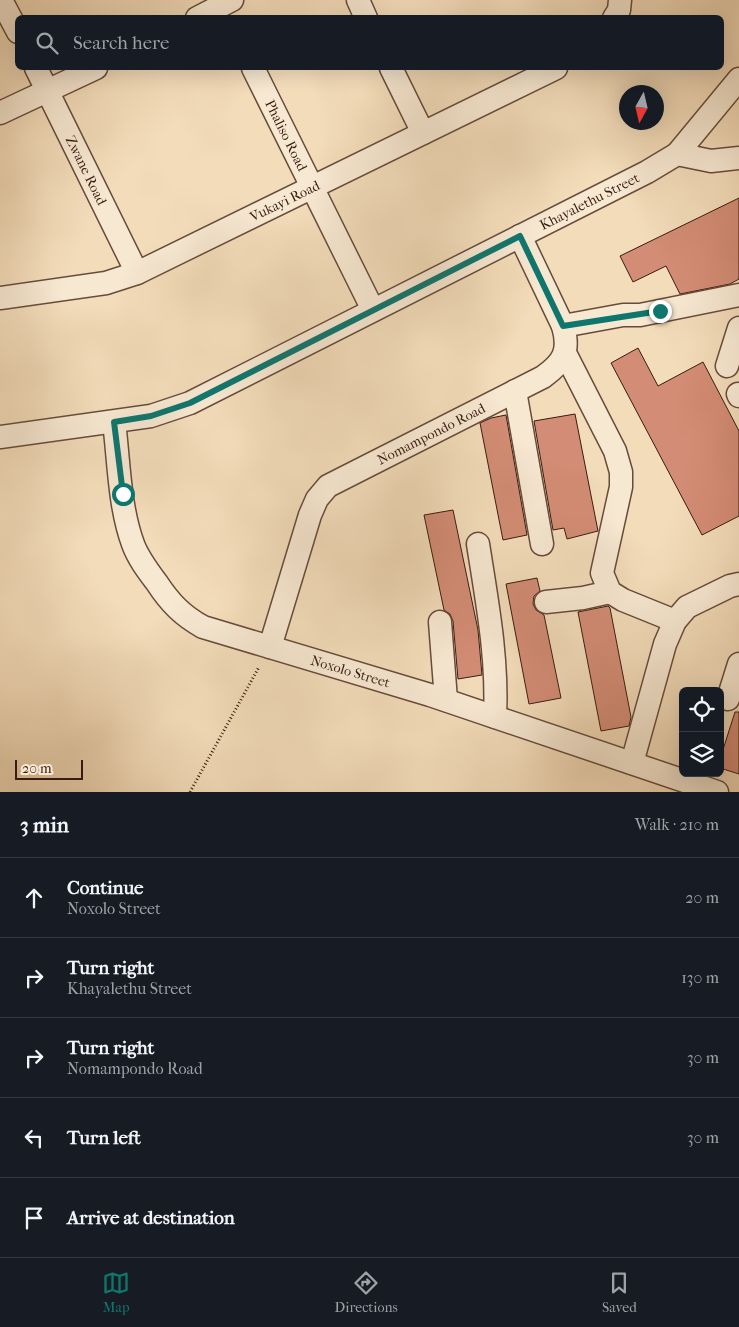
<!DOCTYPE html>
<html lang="en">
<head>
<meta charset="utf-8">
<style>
	:root { --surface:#171b24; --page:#242831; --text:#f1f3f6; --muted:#9ea1a6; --line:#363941; --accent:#0f766e }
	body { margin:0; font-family:"IM FELL French Canon",serif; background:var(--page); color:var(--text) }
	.controls { position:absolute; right:15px; bottom:15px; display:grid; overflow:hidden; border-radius:8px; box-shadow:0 5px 20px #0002 }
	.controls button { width:45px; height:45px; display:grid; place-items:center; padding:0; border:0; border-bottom:1px solid var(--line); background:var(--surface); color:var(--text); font:25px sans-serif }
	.compass { position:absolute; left:619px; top:85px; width:45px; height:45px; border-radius:50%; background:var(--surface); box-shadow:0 5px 20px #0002; rotate:188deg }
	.scale { position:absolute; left:15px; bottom:12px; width:68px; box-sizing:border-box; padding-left:5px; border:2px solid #381c11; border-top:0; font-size:14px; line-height:18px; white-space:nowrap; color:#381c11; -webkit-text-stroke:4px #f7e8d2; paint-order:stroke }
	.stop { position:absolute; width:15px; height:15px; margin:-11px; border:4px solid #0f766e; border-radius:50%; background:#fff }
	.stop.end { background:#0f766e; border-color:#fff; box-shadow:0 1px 5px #0008 }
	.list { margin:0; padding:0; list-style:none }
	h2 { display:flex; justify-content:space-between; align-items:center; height:65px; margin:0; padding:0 20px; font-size:21px }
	h2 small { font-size:16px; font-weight:400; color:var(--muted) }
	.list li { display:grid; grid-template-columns:32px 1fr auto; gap:15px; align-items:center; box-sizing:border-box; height:80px; padding:0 20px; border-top:1px solid var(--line) }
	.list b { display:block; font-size:19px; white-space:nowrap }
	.list p { margin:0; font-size:16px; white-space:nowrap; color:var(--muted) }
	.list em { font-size:16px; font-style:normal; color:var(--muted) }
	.icon { flex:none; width:28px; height:28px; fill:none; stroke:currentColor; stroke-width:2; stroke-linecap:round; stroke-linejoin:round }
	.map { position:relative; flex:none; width:739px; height:792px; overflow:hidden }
	.search { position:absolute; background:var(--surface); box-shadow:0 5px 20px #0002; left:15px; right:15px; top:15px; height:55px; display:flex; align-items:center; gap:12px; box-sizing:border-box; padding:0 18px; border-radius:8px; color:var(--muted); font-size:19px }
	.sheet { height:465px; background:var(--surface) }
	nav { display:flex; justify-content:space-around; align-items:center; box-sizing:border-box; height:70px; border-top:1px solid var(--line); background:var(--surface); font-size:14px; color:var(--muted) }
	nav a { display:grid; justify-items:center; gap:2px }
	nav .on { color:var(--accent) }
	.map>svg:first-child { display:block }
	.building { fill:#d38c75; stroke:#381c11 }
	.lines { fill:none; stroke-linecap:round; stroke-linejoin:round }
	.minor-casing { stroke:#674c3b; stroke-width:25 }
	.path { stroke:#381c11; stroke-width:3; stroke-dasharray:1 2.5; stroke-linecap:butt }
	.minor { stroke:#f7e8d2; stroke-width:22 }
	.route { stroke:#0f766e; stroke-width:6 }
	.labels { text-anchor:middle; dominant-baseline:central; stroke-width:4; stroke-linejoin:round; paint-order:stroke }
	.street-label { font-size:14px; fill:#381c11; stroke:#f7e8d2 }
</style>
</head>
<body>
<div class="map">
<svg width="739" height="792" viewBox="0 0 739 792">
	<rect width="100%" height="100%" fill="#f3dcba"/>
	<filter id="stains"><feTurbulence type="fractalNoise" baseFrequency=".004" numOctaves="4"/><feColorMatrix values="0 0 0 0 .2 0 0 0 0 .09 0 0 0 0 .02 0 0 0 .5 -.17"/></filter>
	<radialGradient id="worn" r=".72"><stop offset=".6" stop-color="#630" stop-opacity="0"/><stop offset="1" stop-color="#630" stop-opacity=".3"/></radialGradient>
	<g class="building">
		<path d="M739,198V279L730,284L680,294L666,266L633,282L620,256Z"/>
		<path d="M638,348L658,386L703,362L739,431V516L702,535L611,363Z"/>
		<path d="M575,414L598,531L567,539L564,528L553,530L534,421Z"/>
		<path d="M506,415L527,535L503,540L480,423L491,418Z"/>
		<path d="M453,510L478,630L482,675L458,679L453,621L450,614L444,610L424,515Z"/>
		<path d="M537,578L540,591L534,596L533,604L536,610L544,615L561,698L529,704L506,584Z"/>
		<path d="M608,606L610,608L631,717L629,726L601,731L578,612Z"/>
		<path d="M735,712H739V774L720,768V759Z"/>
	</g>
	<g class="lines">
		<defs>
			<g id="minor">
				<path d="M1,0L18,32"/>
				<path d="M358,0L366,18"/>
				<path d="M197,18L232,0"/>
				<path d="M614,18L619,10L620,0"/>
				<path id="s1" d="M36,68L137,273"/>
				<path id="s2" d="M253,68L373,310"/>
				<path d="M391,68L423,133"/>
				<path d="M0,113L96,68"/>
				<path d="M677,154L711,161L739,158"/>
				<path id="s3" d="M0,298L106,283L137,273L556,68"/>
				<path d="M563,326L623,315H640L739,295"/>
				<path d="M565,353L615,451L621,472V487L602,573L610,592L623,600L675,621"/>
				<path d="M727,366L739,328"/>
				<path d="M515,391L542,544"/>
				<path d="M738,394L739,396"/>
				<path id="s4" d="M114,422C119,461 119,506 133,544C138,558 148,571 157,583C170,603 183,616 203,627L430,695L717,792"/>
				<path id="s5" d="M0,437L151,416L190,403L647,172L677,154L739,79"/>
				<path d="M478,544C487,601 498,659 495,717"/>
				<path d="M546,602L583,598L610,592"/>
				<path d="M440,622L446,700"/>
				<path id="s6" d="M270,647L310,515L317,499L328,486L543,377C564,362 570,351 563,326L520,236"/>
				<path d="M728,699L739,664"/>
				<path d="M632,763L665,644L675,621L687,607L730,586L739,584"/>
			</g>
		</defs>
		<use href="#minor" class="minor-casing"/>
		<path class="path" d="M190,792L259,667"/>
		<use href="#minor" class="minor"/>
	</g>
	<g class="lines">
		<path class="route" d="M123,494L114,422L151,416L190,403L520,236L563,326L660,311"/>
	</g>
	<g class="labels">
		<g class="street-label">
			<text stroke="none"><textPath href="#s2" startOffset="75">Phaliso Road</textPath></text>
			<text stroke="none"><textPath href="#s1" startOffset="114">Zwane Road</textPath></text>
			<text stroke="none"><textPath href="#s5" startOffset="641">Khayalethu Street</textPath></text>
			<text stroke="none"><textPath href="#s3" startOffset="304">Vukayi Road</textPath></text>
			<text stroke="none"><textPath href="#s6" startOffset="288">Nomampondo Road</textPath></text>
			<text stroke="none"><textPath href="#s4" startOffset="388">Noxolo Street</textPath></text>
		</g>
	</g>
	<rect width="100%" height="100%" filter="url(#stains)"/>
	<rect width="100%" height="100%" fill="url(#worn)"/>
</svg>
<div class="controls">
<button><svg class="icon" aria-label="locate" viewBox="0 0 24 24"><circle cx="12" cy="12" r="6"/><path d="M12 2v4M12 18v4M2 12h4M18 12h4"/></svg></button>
<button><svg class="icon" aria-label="layers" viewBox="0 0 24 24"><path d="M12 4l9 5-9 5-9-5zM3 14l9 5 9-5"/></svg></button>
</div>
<svg class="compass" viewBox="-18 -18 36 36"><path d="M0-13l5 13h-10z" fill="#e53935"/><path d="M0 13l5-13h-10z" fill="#9ea1a6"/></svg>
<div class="scale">20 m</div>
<div class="stop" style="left:123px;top:494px"></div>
<div class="stop end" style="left:660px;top:311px"></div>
<div class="search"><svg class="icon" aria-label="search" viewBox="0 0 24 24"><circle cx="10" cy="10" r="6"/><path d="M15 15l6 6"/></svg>Search here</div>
</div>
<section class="sheet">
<h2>3 min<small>Walk · 210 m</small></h2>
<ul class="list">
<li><svg class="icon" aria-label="ahead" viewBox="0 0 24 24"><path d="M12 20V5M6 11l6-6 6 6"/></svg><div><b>Continue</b><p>Noxolo Street</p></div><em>20 m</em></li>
<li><svg class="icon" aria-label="right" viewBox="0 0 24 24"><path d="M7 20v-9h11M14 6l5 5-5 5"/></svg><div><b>Turn right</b><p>Khayalethu Street</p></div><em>130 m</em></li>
<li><svg class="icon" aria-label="right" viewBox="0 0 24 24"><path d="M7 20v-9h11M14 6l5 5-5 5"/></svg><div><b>Turn right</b><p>Nomampondo Road</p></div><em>30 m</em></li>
<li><svg class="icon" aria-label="left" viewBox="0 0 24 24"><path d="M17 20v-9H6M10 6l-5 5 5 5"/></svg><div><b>Turn left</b></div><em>30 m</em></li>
<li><svg class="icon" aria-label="arrive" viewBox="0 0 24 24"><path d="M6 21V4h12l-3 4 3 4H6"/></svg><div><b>Arrive at destination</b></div></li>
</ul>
</section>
<nav>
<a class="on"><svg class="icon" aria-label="map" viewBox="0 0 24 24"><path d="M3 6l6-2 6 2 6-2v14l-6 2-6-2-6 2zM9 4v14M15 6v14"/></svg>Map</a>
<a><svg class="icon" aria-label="directions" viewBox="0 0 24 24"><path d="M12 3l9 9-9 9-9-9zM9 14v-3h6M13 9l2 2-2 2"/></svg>Directions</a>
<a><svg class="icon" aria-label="saved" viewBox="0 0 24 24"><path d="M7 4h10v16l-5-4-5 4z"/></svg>Saved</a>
</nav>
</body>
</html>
